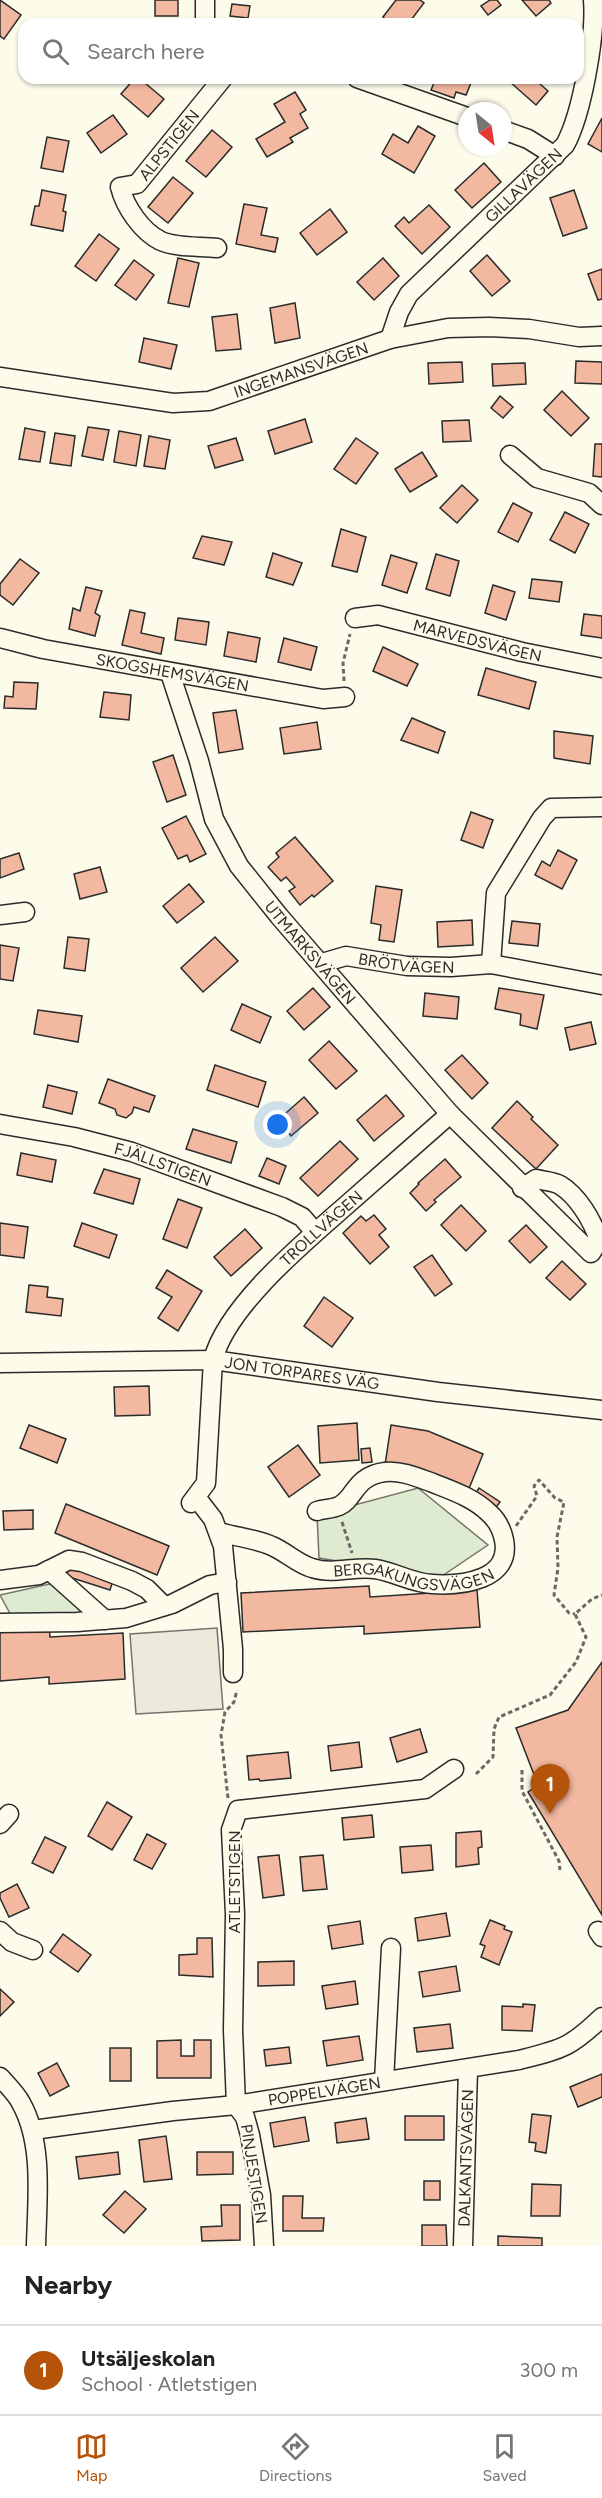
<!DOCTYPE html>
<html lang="en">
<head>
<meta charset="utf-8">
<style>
	:root { --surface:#fff; --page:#f2f2f2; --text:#222; --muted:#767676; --line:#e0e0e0; --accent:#b45309 }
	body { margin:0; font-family:Figtree,sans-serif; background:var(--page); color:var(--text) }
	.compass { position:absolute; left:458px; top:102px; width:54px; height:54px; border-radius:50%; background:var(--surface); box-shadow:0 2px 4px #0004; rotate:150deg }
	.you { position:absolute; left:278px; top:1125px; width:21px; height:21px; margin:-15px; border:4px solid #fff; border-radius:50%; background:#1a73e8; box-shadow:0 0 0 9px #1a73e833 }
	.badge { display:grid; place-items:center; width:39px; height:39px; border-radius:50%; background:var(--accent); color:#fff; font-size:20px; font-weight:700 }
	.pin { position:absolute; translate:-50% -50px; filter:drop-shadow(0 2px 3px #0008) }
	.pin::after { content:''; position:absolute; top:32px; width:21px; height:18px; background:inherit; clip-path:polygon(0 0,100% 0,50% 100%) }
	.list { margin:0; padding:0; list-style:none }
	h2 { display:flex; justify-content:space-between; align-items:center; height:78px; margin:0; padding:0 24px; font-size:26px }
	h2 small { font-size:20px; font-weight:400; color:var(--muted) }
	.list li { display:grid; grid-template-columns:39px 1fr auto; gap:18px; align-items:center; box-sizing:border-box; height:90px; padding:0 24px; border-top:2px solid var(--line) }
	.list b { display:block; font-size:22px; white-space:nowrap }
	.list p { margin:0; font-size:20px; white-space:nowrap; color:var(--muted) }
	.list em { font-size:20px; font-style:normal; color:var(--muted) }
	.icon { flex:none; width:33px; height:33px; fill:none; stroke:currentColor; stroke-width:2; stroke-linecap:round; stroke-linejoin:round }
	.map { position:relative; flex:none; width:602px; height:2246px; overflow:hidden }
	.search { position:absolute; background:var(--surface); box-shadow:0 2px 4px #0004; left:18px; right:18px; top:18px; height:66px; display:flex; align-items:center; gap:15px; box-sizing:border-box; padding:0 21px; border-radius:18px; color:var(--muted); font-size:22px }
	.sheet { height:168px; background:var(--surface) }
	nav { display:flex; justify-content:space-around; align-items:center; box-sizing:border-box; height:84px; border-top:2px solid var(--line); background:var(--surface); font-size:16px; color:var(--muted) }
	nav a { display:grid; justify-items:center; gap:3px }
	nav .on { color:var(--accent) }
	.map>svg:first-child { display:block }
	.green { fill:#deebd1; stroke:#74746e; stroke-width:1.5 }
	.parking { fill:#eceadb; stroke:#74746e; stroke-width:1.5 }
	.building { fill:#f2b8a0; stroke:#2b2b2b; stroke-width:1.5 }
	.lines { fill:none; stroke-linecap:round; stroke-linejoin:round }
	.minor-casing { stroke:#2b2b2b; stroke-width:21 }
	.path { stroke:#6a6964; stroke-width:3; stroke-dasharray:4.5 3; stroke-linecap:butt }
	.minor { stroke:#fdfbea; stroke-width:18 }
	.labels { text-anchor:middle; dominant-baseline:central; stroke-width:4.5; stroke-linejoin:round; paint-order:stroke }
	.street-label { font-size:16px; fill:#2b2b2b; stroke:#fdfbea }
</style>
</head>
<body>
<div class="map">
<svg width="602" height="2246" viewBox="0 0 602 2246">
	<rect width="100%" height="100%" fill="#fdfbea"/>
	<g class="green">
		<path d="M418,1488L488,1545L439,1578L319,1558L317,1515Z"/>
		<path d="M54,1583L91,1615L13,1619L0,1595Z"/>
	</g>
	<path class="parking" d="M217,1628L223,1709L136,1714L130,1634Z"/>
	<g class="building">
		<path d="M0,0L21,15L4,39L0,36Z"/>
		<rect x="155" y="0" width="23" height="16"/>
		<path d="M396,0H420L424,3L408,24H391L383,17Z"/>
		<path d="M490,0H497L501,5L488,15L481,6Z"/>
		<path d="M522,0H549L551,3L536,16Z"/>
		<path d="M232,4L250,6L248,18L230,16Z"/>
		<path d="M135,78H139L164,99L148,117L121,94Z"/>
		<path d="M436,78H473L466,95L456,92L454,98L431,90Z"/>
		<path d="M513,78H543L539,83L548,91L536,105L510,82Z"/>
		<path d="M295,92L306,110L300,114L308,128L290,138L293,142L267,157L256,139L285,122L274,104Z"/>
		<path d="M113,115L127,134L101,153L87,133Z"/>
		<path d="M602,118V152L588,144Z"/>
		<path d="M418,126L435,136L414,173L382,154L393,134L408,143Z"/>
		<path d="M212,130L232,147L206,177L186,161Z"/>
		<path d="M47,137L69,141L63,172L41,168Z"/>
		<path d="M484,163L501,182L472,208L455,190Z"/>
		<path d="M173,177L193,193L168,223L148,207Z"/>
		<path d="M42,190L66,195L63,211L66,212L63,231L31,225L35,206H39Z"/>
		<path d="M574,190L587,228L563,236L550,198Z"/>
		<path d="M244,204L267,208L261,235L278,238L275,252L236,244Z"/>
		<path d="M429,205L450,227L422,254L395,226L404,217L409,223Z"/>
		<path d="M330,209L347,232L317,255L300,233Z"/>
		<path d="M99,234L119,249L96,281L75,266Z"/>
		<path d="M487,255L510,281L492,296L470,271Z"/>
		<path d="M178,258L199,263L189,307L168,303Z"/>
		<path d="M383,258L399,276L374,300L357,282Z"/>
		<path d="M134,260L154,275L136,300L115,285Z"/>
		<path d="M602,269V299L598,300L588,274Z"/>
		<path d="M295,303L300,338L275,343L270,308Z"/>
		<path d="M237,314L241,349L216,351L212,317Z"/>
		<path d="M144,338L177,345L171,369L139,362Z"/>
		<path d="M576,361L602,362V384L575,383Z"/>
		<path d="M462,362L463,382L429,384L428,363Z"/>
		<path d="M525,363L526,384L493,386L492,364Z"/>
		<path d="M562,391L589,418L571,436L544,410Z"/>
		<path d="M500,396L513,407L503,418L491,408Z"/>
		<path d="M305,419L312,442L275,454L268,431Z"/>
		<path d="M469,420L471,441L443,442L442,421Z"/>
		<path d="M88,427L109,430L103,460L82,456Z"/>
		<path d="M25,428L45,432L40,462L19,459Z"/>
		<path d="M119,431L141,435L136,466L114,462Z"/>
		<path d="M55,433L75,436L71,466L50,463Z"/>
		<path d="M149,436L170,440L165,469L144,466Z"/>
		<path d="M236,438L243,460L215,468L208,446Z"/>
		<path d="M356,438L378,453L356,484L334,469Z"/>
		<path d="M595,444H602V477L593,476Z"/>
		<path d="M422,452L437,476L410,492L395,469Z"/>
		<path d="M462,485L478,500L457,523L440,508Z"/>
		<path d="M513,503L532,513L518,542L498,532Z"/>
		<path d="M565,512L589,524L575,553L550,540Z"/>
		<path d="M341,529L366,537L357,572L332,566Z"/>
		<path d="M202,536L232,542L224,565L193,558Z"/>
		<path d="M273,553L302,563L293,585L266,577Z"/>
		<path d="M436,554L459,561L450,596L426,589Z"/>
		<path d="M391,555L417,563L407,593L382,585Z"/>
		<path d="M20,559L39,573L13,605L0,595V584Z"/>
		<path d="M532,579L562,582L559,602L529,598Z"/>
		<path d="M493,585L515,592L506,620L485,613Z"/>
		<path d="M86,587L102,591L95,613L100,616L95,636L69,629L73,608L80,611Z"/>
		<path d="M130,610L145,613L141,633L164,638L161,654L122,645Z"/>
		<path d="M584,614L602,616V638L581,635Z"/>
		<path d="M178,618L209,622L206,645L175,640Z"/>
		<path d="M228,632L260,638L256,662L224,656Z"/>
		<path d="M284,638L317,647L311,670L278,662Z"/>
		<path d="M383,647L418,664L407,686L373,671Z"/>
		<path d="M486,668L536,682L529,709L478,695Z"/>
		<path d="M14,682L38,683L36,709L4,708L5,696L13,697Z"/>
		<path d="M104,692L131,695L129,720L100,717Z"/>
		<path d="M236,710L243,749L219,753L213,713Z"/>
		<path d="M412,718L445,732L438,753L401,740Z"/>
		<path d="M317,722L321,749L284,754L280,728Z"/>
		<path d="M554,731L593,736L590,764L554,758Z"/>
		<path d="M173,755L186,795L167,802L153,762Z"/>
		<path d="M471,812L493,820L483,848L461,840Z"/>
		<path d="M186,816L206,854L190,862L187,855L178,859L162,828Z"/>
		<path d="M295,837L333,881L314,897L312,895L300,905L289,891L295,887L286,877L281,881L268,867L279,857L276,853Z"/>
		<path d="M558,850L577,860L562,889L535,875L542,861L550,866Z"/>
		<path d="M19,853L24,869L0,878V859Z"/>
		<path d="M100,867L107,892L80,899L74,874Z"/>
		<path d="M189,884L204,902L177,923L163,906Z"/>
		<path d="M376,886L402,890L394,942L379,940L381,925L371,923Z"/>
		<path d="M472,920L473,945L438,947L437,922Z"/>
		<path d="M512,921L540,924L538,946L509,943Z"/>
		<path d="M68,937L89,939L85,971L64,968Z"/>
		<path d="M215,937L238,961L203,992L181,968Z"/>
		<path d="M0,945L19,948L13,981L0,979Z"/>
		<path d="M313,988L330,1007L304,1030L287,1011Z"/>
		<path d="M499,988L544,995L537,1029L520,1025L521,1014L495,1009Z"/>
		<path d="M425,993L459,997L457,1019L423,1016Z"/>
		<path d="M242,1004L271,1017L260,1043L231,1030Z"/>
		<path d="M38,1010L82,1016L78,1042L34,1034Z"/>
		<path d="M591,1022L596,1044L570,1050L565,1028Z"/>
		<path d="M329,1041L357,1071L336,1089L309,1060Z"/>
		<path d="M462,1055L488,1083L472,1099L445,1070Z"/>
		<path d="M215,1065L266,1082L258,1107L207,1090Z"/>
		<path d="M108,1079L155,1096L149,1112L134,1107L132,1113L126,1118L117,1115L115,1109L99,1103Z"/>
		<path d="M48,1085L77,1092L72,1114L43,1107Z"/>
		<path d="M386,1095L404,1116L374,1141L357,1120Z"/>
		<path d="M304,1097L318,1113L291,1136L278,1120Z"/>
		<path d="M517,1101L533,1117L531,1119L558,1145L536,1169L492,1128Z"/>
		<path d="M193,1129L237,1142L231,1163L186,1149Z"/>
		<path d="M340,1141L358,1159L318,1196L300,1178Z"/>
		<path d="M21,1153L56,1160L52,1182L17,1175Z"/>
		<path d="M267,1158L286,1166L279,1184L259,1176Z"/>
		<path d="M445,1159L461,1177L434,1200L436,1202L426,1211L410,1193L419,1184L418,1183Z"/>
		<path d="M104,1169L140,1179L133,1204L94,1193Z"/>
		<path d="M178,1199L202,1208L187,1248L163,1239Z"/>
		<path d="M461,1205L486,1231L466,1251L441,1225Z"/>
		<path d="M374,1215L386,1229L379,1235L389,1247L370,1264L343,1233L361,1216L366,1221Z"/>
		<path d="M0,1223L28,1227L24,1258L0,1255Z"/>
		<path d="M82,1223L117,1235L109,1258L74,1246Z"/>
		<path d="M526,1225L547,1247L530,1263L509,1241Z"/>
		<path d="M245,1229L262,1248L231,1276L214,1257Z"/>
		<path d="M432,1255L452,1284L435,1296L414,1267Z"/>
		<path d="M562,1261L586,1284L570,1300L546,1278Z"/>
		<path d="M167,1270L202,1291L178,1331L158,1318L172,1297L156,1288Z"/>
		<path d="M29,1285L48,1287L47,1297L63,1299L61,1316L26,1312Z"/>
		<path d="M324,1297L353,1318L332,1347L304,1326Z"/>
		<path d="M149,1386L150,1415L115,1416L114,1387Z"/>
		<path d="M357,1423L359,1460L320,1463L318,1426Z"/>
		<path d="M29,1425L66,1439L57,1463L20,1448Z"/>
		<path d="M391,1425L428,1431L483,1454L468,1491L385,1465Z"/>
		<path d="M298,1445L320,1475L289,1497L268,1467Z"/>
		<path d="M370,1448L372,1462L362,1463L361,1449Z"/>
		<path d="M479,1488L500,1502L494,1510L474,1496Z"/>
		<path d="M66,1504L169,1546L157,1575L55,1533Z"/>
		<path d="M33,1510V1529L4,1530L3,1511Z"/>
		<path d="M70,1564L114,1577L110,1590L66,1576Z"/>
		<path d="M369,1586L370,1597L477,1590L480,1627L364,1634V1626L243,1632L241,1593Z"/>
		<path d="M49,1625L50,1637L123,1633L125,1679L49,1684V1677L0,1681V1628Z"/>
		<path d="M602,1662V1915L528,1792L538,1785L516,1728L568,1710Z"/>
		<path d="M420,1729L427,1752L397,1762L390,1738Z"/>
		<path d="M359,1742L362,1767L331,1771L328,1746Z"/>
		<path d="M288,1752L291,1778L260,1781L259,1779L249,1780L247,1756Z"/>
		<path d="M107,1802L132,1817L112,1850L88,1836Z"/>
		<path d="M372,1815L374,1837L344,1840L342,1818Z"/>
		<path d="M481,1831L482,1847L478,1848L479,1864L456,1867V1833Z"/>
		<path d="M147,1834L166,1844L152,1869L134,1860Z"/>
		<path d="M45,1837L66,1847L53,1873L32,1863Z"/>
		<path d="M431,1845L433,1870L402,1873L400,1847Z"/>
		<path d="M279,1855L284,1895L263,1898L258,1857Z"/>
		<path d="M323,1855L327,1889L303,1891L300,1857Z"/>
		<path d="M17,1884L29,1908L9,1917L0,1898V1893Z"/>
		<path d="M446,1913L450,1936L418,1941L415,1918Z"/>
		<path d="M490,1920L505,1926L504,1929L512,1932L499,1965L481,1957L485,1946L480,1944Z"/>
		<path d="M360,1921L363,1944L332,1949L328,1926Z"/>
		<path d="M63,1934L91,1955L78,1972L50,1952Z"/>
		<path d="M197,1938H212L213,1977L179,1975V1955L197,1954Z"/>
		<path d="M294,1961V1985L258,1986V1962Z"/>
		<path d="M456,1966L460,1991L423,1997L419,1972Z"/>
		<path d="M355,1981L358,2004L326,2009L322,1986Z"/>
		<path d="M0,1989L14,2002L0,2016Z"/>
		<path d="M523,2004L535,2005L532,2031L502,2030V2006L523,2007Z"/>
		<path d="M450,2024L453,2048L417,2052L414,2028Z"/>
		<path d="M359,2036L363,2060L327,2066L323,2041Z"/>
		<path d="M181,2040V2056H194V2040H211V2078H157V2041Z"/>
		<path d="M289,2047L291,2063L266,2066L264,2050Z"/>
		<rect x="110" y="2048" width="21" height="33"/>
		<path d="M57,2063L69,2086L50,2096L38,2073Z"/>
		<path d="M602,2074V2097L578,2107L570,2087Z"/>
		<path d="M532,2114L551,2116L546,2153L535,2151L536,2143L529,2142Z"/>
		<rect x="405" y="2116" width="39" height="24"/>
		<path d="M305,2117L309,2141L274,2147L270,2123Z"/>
		<path d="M366,2118L369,2139L337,2143L335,2123Z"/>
		<path d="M166,2136L172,2179L144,2182L139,2140Z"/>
		<path d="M118,2152L120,2174L79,2179L76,2157Z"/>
		<path d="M197,2152H233V2174L197,2175Z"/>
		<rect x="424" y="2181" width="16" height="19"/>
		<path d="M532,2184L561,2185L560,2216H531Z"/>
		<path d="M125,2191L146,2209L124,2233L103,2215Z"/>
		<path d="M283,2196H303L302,2218H324L323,2231H283Z"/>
		<path d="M221,2205H240V2240L202,2241L201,2227L222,2226Z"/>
		<path d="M422,2225H446L447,2246H422Z"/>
		<path d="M498,2236L542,2238V2246H498Z"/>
	</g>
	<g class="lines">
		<defs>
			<g id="minor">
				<path d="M205,24V0"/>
				<path d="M357,78L467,117"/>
				<path d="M503,130L528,139L555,156"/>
				<path id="s1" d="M217,248C201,246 177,248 161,241C142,232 125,207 120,187L137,184L223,78"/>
				<path id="s2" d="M390,339L399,312L409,294L565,145C582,114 596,35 593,0"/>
				<path id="s3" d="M0,377L173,403L209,401L390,339L448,328L489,327L529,329L579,337L602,336"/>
				<path d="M510,455L537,478L589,493L602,505"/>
				<path id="s4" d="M355,618L378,615L522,652L602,668"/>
				<path id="s5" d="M0,638L43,649L323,699L345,697"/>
				<path id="s6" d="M170,673L199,761L214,819L239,866L279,916L450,1114L591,1253L599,1240C592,1220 578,1196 560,1185C553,1181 544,1181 536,1179L522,1188"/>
				<path d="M0,915L25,912"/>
				<path id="s7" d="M322,963L346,956L407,966L451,967L491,964L602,985"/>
				<path d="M491,964L496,893L542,818L551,808L602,807"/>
				<path id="s8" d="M0,1124L74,1137L132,1152L282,1207L302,1217L315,1232"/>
				<path id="s9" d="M0,1363L213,1360L438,1392L602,1410"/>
				<path d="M196,1497L213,1519L223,1546L233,1649V1673"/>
				<path id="s10" d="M191,1503L206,1483L213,1360C227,1305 307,1240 350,1202C383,1173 417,1143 450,1114"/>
				<path id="s11" d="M219,1532C236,1537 257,1539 272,1546C286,1552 298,1564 312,1568C334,1575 353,1566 375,1569C395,1572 412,1583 432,1584C462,1586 512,1580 504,1540C502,1530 497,1520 489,1513C474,1498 453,1491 433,1483C419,1478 401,1470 385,1472C354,1476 355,1499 339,1506C332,1509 324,1509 317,1511"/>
				<path d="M49,1570L105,1620"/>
				<path d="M0,1580L39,1575L69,1560L82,1562L132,1581L147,1589L164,1606"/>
				<path d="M0,1623L77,1622L126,1618L172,1604L210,1585L227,1582"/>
				<path d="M0,1824L9,1814"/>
				<path d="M0,1931L12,1942L33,1950"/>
				<path d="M598,1931L602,1937"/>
				<path d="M0,2077C7,2085 16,2093 21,2103C44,2144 37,2200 36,2246"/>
				<path d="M384,2081L391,1948"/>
				<path id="s12" d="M33,2130L173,2111L236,2105L519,2060C562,2049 570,2048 602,2017"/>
				<path d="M264,2246L261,2195L250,2135L245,2117L236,2105L233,2030L235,1914L231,1830L238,1810L425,1789L454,1769"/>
				<path id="s13" d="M463,2246L468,2069"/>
			</g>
		</defs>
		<use href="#minor" class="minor-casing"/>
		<g class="path">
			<path d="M344,681L343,663L350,634"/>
			<path d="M342,1522L352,1553"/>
			<path d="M516,1526L537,1496L534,1486L539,1480L555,1498L564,1502L557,1537L558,1568L554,1595L569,1613L575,1614"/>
			<path d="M522,1770V1791L559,1861L560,1870"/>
			<path d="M476,1774L493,1757L494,1729L499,1717L550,1695L576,1662L586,1637L575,1614L592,1599L602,1595"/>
			<path d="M228,1798L221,1735L225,1712L234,1702L237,1690"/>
		</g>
		<use href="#minor" class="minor"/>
	</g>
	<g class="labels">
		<g class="street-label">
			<text stroke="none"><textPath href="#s1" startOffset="194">ALPSTIGEN</textPath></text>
			<text stroke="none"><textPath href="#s2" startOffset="207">GILLAVÄGEN</textPath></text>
			<text stroke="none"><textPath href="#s3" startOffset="308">INGEMANSVÄGEN</textPath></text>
			<text stroke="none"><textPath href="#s4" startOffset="126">MARVEDSVÄGEN</textPath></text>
			<text stroke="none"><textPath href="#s5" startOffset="176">SKOGSHEMSVÄGEN</textPath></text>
			<text stroke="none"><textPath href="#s6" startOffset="318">UTMARKSVÄGEN</textPath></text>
			<text stroke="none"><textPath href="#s7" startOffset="86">BRÖTVÄGEN</textPath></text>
			<text stroke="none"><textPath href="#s8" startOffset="168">FJÄLLSTIGEN</textPath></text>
			<text stroke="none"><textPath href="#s10" startOffset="321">TROLLVÄGEN</textPath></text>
			<text stroke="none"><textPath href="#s9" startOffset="303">JON TORPARES VÄG</textPath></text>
			<text stroke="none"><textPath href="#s11" startOffset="204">BERGAKUNGSVÄGEN</textPath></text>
			<text transform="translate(234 1882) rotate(-90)">ATLETSTIGEN</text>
			<text stroke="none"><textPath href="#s12" startOffset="294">POPPELVÄGEN</textPath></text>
			<text stroke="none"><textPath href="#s13" startOffset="88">DALKANTSVÄGEN</textPath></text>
			<text transform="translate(254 2174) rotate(81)">PINJESTIGEN</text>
		</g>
	</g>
</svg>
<svg class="compass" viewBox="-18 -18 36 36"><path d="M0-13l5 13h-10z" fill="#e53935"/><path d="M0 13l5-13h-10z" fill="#767676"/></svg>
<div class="you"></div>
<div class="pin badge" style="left:550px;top:1814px">1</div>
<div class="search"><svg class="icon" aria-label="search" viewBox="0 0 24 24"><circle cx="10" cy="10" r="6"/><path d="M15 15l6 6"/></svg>Search here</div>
</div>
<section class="sheet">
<h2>Nearby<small></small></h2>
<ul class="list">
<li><span class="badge">1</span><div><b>Utsäljeskolan</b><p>School · Atletstigen</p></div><em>300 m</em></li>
</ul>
</section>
<nav>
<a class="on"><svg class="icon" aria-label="map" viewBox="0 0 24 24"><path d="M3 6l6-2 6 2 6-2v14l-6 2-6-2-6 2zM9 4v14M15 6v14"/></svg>Map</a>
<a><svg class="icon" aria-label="directions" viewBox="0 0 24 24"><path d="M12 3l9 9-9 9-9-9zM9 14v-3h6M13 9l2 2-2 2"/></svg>Directions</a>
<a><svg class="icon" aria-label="saved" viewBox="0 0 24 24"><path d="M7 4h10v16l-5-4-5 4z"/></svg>Saved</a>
</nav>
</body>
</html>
